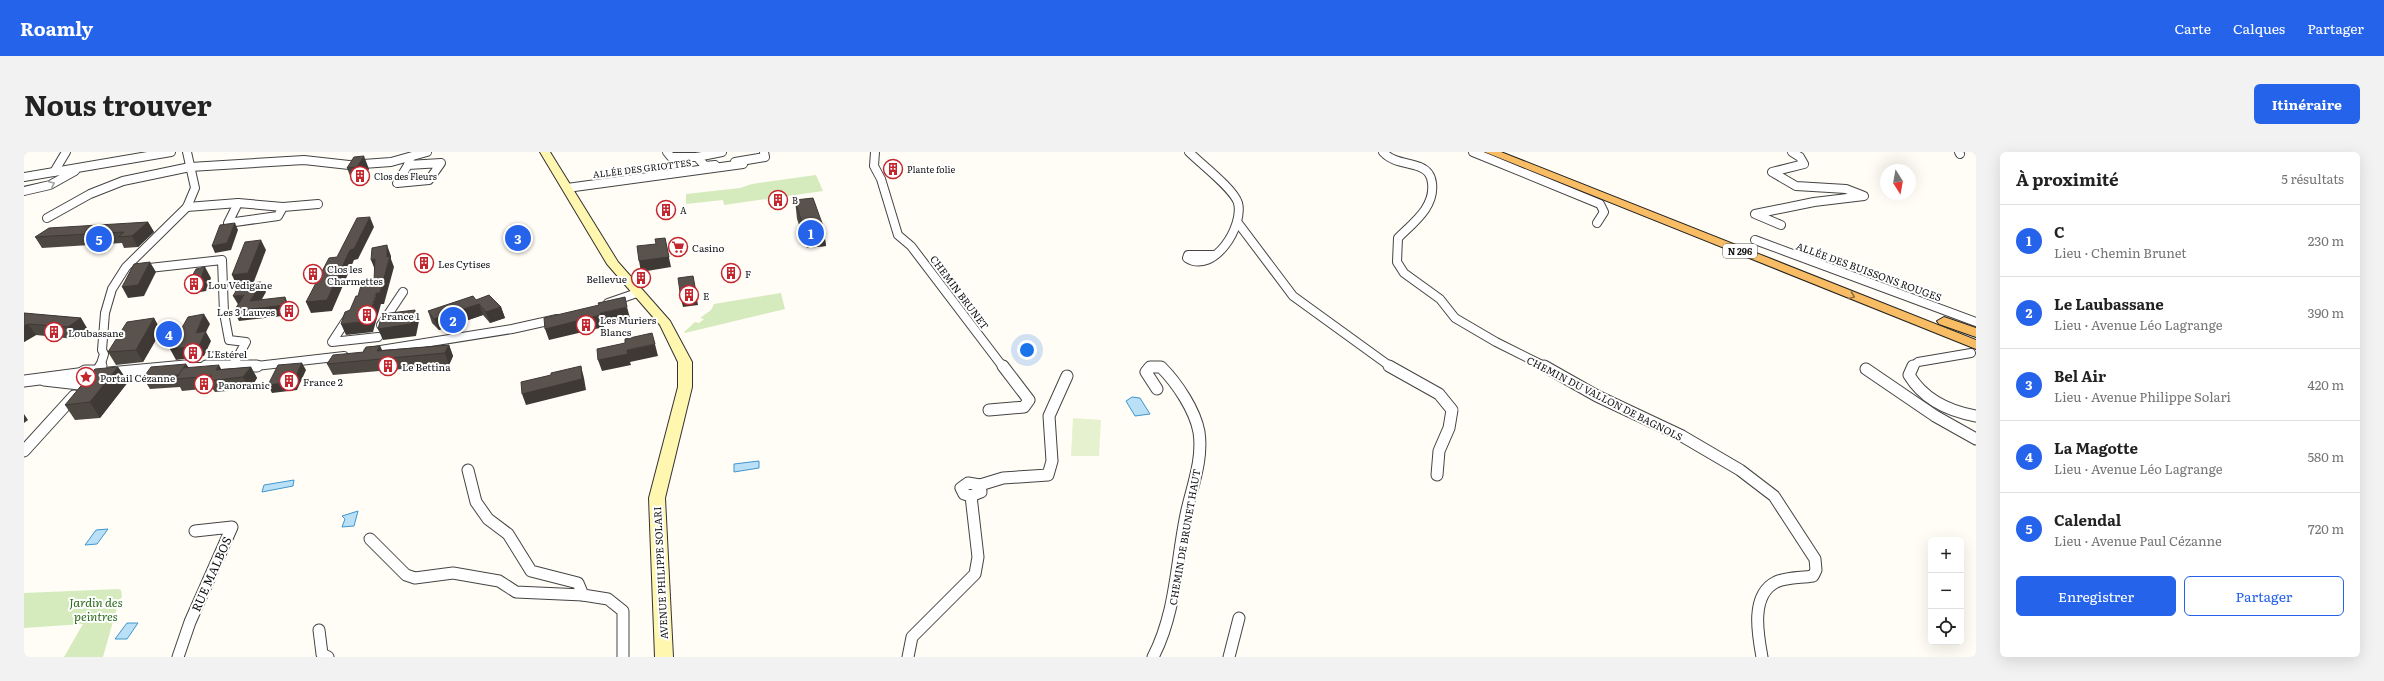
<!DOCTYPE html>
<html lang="fr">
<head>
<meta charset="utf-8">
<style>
	:root { --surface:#fff; --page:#f2f2f2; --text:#222; --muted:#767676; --line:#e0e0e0; --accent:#2563eb }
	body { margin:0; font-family:Literata,serif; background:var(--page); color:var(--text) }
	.controls { position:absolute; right:12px; bottom:12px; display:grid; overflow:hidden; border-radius:6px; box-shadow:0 4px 16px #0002 }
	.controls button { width:36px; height:36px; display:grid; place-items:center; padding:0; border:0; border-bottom:1px solid var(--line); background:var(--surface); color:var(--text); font:20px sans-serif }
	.compass { position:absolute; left:1856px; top:12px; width:36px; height:36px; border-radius:50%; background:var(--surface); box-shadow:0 4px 16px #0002; rotate:169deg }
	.you { position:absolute; left:1003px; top:198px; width:14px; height:14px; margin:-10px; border:3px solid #fff; border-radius:50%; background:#1a73e8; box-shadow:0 0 0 6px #1a73e833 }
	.badge { display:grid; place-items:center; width:26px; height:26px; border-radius:50%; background:var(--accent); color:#fff; font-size:13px; font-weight:700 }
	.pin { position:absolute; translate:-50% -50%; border:2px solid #fff; box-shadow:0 1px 4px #0006 }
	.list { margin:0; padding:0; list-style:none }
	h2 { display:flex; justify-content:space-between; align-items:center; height:52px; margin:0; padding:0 16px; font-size:17px }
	h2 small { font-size:13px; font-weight:400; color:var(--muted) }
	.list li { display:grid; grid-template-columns:26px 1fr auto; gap:12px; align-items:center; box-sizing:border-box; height:72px; padding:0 16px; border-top:1px solid var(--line) }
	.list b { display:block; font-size:15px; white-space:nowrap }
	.list p { margin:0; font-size:13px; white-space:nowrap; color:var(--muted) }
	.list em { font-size:13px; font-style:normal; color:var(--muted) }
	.actions { display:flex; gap:8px; padding:12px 16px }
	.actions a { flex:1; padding:9px 0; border:1px solid var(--accent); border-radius:6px; text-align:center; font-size:14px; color:var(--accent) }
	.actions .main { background:var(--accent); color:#fff }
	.icon { flex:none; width:22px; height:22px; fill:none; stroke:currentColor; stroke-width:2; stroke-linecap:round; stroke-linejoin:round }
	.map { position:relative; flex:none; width:1952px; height:505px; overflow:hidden; border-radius:6px }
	header { display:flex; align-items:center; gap:24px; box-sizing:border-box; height:56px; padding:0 20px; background:var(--accent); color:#fff }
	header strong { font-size:19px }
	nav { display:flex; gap:22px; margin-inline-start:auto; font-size:14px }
	.intro { display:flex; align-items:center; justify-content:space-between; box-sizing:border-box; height:96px; padding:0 24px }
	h1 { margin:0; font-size:28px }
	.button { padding:10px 18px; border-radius:6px; background:var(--accent); color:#fff; font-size:14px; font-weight:700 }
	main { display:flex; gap:24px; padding:0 24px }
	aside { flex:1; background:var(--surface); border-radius:6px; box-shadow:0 4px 16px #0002 }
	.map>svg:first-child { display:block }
	.green { fill:#d5ebbd }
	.pitch { fill:#e6f2cf }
	.water { fill:#b9e0f7; stroke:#3f96cf }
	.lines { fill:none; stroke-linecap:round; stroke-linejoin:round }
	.minor-far1-casing { stroke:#444; stroke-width:10 }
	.minor-casing { stroke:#444; stroke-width:13 }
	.secondary-casing { stroke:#333; stroke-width:2 }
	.trunk-casing { stroke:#222; stroke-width:2 }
	.minor-far1 { stroke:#fff; stroke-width:8 }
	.minor { stroke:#fff; stroke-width:11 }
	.secondary { fill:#fff6b0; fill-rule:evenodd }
	.trunk { fill:#f7bc64; fill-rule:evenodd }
	.wall { fill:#4d4742 }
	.shaded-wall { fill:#3f3936 }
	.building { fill:#5a524d; stroke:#3f3936 }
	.oneway { stroke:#a0a0a0 }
	.oneway2 { stroke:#906f3f }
	.labels { text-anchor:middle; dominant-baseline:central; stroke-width:4; stroke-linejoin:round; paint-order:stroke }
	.far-street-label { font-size:9px; fill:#111; stroke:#fff }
	.far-poi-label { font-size:9px; fill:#111; stroke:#fff; text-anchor:start }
	.shield { fill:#fff; stroke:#585858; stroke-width:1 }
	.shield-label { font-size:9px; font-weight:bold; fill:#111 }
	.poi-label { font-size:10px; fill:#111; stroke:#fff; text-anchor:start }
	.street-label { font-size:10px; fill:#111; stroke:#fff }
	.near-street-label { font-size:12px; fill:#111; stroke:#fff }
	.near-park-label { font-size:12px; font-style:italic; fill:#2f6b1f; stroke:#fff }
</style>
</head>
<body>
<header>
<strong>Roamly</strong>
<nav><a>Carte</a><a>Calques</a><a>Partager</a></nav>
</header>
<div class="intro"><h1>Nous trouver</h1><a class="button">Itinéraire</a></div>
<main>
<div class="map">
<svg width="1952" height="505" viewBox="0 0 1952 505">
	<rect width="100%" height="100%" fill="#fffdf5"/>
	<g class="green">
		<path d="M792,23L799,39L700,53L699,48L662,52V42L716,36L728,32Z"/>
		<path d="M757,141L761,157L661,181L660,180L671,170L675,171L680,167L676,166L687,158L690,152Z"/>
		<path d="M94,437L97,438L98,444L94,452L79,505H40L59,472L0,476V441Z"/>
	</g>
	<path class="pitch" d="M1049,266L1077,268L1075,304H1047Z"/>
	<g class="water">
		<path d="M1108,245L1116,246L1126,262L1111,264L1102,249Z"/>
		<path d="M735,309V316L710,320V312Z"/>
		<path d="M270,328L269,334L238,340L240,333Z"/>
		<path d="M334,359L330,374L318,375L321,367L318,364Z"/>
		<path d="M84,377L73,392L61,393L72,378Z"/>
		<path d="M103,471H114L103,487H91Z"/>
	</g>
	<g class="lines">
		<defs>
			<g id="minor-far1">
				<path d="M643,0L647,5H673L698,0"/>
				<path d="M851,0L850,14L857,27L874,83L887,94L979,215"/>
				<path d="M1165,0C1177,12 1210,37 1214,51C1220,74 1190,123 1163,106L1164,103H1190"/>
				<path d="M1359,0C1369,11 1383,10 1396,15C1403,18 1407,22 1408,31C1411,55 1390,70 1374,86L1373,110L1380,121L1416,147L1431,166L1472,190L1522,215"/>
				<path d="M1449,0L1576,52L1580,60L1573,71"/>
				<path d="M1935,0L1936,2"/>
				<path d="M673,5L681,14L691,13"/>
				<path d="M711,10L741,5L740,0"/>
				<path d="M417,11L405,28L373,31L384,13Z"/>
				<path d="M384,13L386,7"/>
				<path d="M30,20L42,0"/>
				<path d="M0,25L147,0"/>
				<path d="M543,36L719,12"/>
				<path d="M0,39L26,33L51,19"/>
				<path d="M214,51L259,55L254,64L204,71Z"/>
				<path d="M163,55L214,51"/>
				<path d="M259,55L294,52"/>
				<path d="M23,66L66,42L99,29L166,15L280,8L325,13L367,10L403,0"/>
				<path d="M1214,71L1269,144L1367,215"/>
				<path d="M1757,73L1731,62L1790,50L1840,44L1822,37L1772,34L1748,20L1780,12L1776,5L1768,0"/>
				<path d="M1731,88L1952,170"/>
				<path d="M116,117L198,108L200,161L205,188L222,190L208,215"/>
				<path d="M584,151L613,141"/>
				<path d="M325,164L308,190L354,185"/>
				<path d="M357,173L379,140"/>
				<path d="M344,200L488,177L533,167"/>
				<path d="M76,215L80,202L78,198L81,161L88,137L102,115L163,55L171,36L163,0"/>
				<path d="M151,215H208"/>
				<path d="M224,215L320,204"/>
				<path d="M1888,215L1894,210L1947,201"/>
			</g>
			<g id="minor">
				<path d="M182,214H233"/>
				<path d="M1365,214L1415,242L1428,258L1425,276L1415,299L1413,323"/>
				<path d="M1520,214L1573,244L1658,284L1716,318L1750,344L1791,407L1792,418L1789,424C1777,426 1763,425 1752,430C1726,443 1734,483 1738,505"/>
				<path d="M1889,214L1885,223C1900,248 1924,259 1952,264"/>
				<path d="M207,216L208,214"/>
				<path d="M1842,217L1911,264L1952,287"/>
				<path d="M75,219L77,214"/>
				<path d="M85,221L161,214"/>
				<path d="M49,226L61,219H75"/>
				<path d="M20,228L55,232L71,227"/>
				<path d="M0,229L54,222"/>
				<path d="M965,258L1000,255L1005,248L979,214"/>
				<path d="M0,299L50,244"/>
				<path d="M444,318L452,350L464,367L484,382L507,419L554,431L559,443L584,447L599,459V505"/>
				<path d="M944,331L956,333L957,340L947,344L940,342L937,336Z"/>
				<path d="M956,333L979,326L1024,323L1028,309L1025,264L1043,224"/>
				<path d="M346,387L382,423L391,426L429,421L475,429L492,440L559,443"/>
				<path d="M295,478L298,502L304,505"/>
				<path d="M154,505L166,470L208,375L171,379"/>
				<path d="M884,505L888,485L951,422L954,405L947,344"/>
				<path d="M1129,505C1153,459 1152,407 1163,358C1169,332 1179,307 1175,280C1171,258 1153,231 1137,215H1126L1122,220L1133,237"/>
				<path d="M1205,505L1215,466"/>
			</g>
			<path id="secondary" d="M516,0H526L594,110L646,169L668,210V235L641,346L649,505H631L625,346L654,235V210L636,173L583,112Z"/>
			<g id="trunk">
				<path d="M1461,0H1477L1952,188V197Z"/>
				<path d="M1920,165L1952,176V185L1915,172L1913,169Z"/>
			</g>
		</defs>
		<use href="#minor-far1" class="minor-far1-casing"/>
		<use href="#minor" class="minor-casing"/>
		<use href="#secondary" class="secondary-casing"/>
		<use href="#trunk" class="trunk-casing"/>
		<use href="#minor-far1" class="minor-far1"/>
		<use href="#minor" class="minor"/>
		<use href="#secondary" class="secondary"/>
		<use href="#trunk" class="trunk"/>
	</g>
	<g class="wall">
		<path d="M330,5L345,17L338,28L328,29L323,16Z"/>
		<path d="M771,48L799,74L802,94L783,96L773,67Z"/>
		<path d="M124,70L130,80L114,95L100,96L98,91L18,96L11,85Z"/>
		<path d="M452,148L477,155L481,166L466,171L459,163L415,178L408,171L404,159Z"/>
		<path d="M0,161L57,166L64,178L51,187L12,183L0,190Z"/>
		<path d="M130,166L137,179L119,210L92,213L84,200Z"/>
		<path d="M425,193L429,204L425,213L309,223L303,212L340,200L356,194L358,198Z"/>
		<path d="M162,212L165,216L197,217L227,215L233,226L226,237L191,240L188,236L158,239L156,235L126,237L119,226Z"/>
		<path d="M94,215L104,230L76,266L51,268L41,253Z"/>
	</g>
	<g class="shaded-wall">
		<path d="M340,4L345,17L338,28L333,15Z"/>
		<path d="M346,65L350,75L334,107L330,108L308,159L287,161L282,150L326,98Z"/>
		<path d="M124,70L130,80L114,95L108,84Z"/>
		<path d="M211,71L214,78L207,98L191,101L188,94Z"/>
		<path d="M799,74L802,94L783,96L780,77Z"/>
		<path d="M641,86L647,115L617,120L615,109Z"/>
		<path d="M237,88L242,98L229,132L213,134L208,123Z"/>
		<path d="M363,93L367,104V107L370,115L360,152H357L349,180L322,183L317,172L344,169L363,105Z"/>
		<path d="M351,107V118L347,108Z"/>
		<path d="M126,110L132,120L120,144L104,146L98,135Z"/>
		<path d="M181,115L187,126L182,139L171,141L165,130Z"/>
		<path d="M669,124L674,153L659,155L657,147Z"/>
		<path d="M237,130L242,140L233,156L261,145L266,155L267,163L215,169L210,159L226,149Z"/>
		<path d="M220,143L215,154L209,144Z"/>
		<path d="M455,152L459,163L415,178L410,167Z"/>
		<path d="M477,155L481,166L466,171L462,160Z"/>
		<path d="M603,155L606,166L579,172L580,175L525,188L521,177L576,161Z"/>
		<path d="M391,158L395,169L392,184L359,188L354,177Z"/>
		<path d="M180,162L186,172L182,180L187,189L180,204L152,208L146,197L172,181Z"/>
		<path d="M57,166L64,178L51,187L44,175Z"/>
		<path d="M130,166L137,179L119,210L112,198Z"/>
		<path d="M4,172L12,183L0,190V174Z"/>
		<path d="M631,192L634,204L606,210L607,213L578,219L574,208L603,198Z"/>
		<path d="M425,193L429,204L425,213L421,201Z"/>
		<path d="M356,194L361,205L353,199Z"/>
		<path d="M278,211L282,218L273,238L248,241L244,233Z"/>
		<path d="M162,212L169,223H155Z"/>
		<path d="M195,213L201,224L192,218Z"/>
		<path d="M557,214L560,226L562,238L502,253L498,242Z"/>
		<path d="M94,215L104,230L76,266L66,250Z"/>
		<path d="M227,215L233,226L226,237L219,225Z"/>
		<path d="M0,262L4,268L0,271Z"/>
	</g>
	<g class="building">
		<path d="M340,4L333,15L323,16L330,5Z"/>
		<path d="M789,46L799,74L780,77L771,48Z"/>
		<path d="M346,65L330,97L326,98L303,148L282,150L305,106L313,105L333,66Z"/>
		<path d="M124,70L108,84L94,85L100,80L11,85L25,76Z"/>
		<path d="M211,71L203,91L188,94L196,73Z"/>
		<path d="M641,86L645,105L615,109L613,94L632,92L631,87Z"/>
		<path d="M237,88L224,121L208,123L221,90Z"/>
		<path d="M363,93V105L366,104L356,141H352L344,169L317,172L321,160L326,158L332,144H334L338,130L350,129L351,107L347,108L348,96Z"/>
		<path d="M126,110L114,133L98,135L110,112Z"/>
		<path d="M181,115L176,129L165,130L172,117Z"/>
		<path d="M669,124L673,145L657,147L654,126Z"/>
		<path d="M237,130L226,149L261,145L262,153L210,159L220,143L209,144L216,132Z"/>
		<path d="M465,143L477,155L462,160L455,152L410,167L404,159L449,144L452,148Z"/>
		<path d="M601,145L603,155L576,161L577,163L521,177L520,166L575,153L574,151Z"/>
		<path d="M391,158L387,172L354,177L358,162Z"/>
		<path d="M0,161L57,166L44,175L4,172L0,174Z"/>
		<path d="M180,162L172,181L182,179L175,194L146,197L164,165Z"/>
		<path d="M130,166L112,198L84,200L103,170Z"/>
		<path d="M628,181L631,192L603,198L604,202L574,208L573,197L601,191V187Z"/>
		<path d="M425,193L421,201L303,212L309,203L340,200L342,195L356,194L353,199Z"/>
		<path d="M278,211L269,230L244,233L254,213Z"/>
		<path d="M162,212L155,223L119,226L127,215Z"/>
		<path d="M195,213L192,218L227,215L219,225L184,229L188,224L152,227L159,216Z"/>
		<path d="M557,214L558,227L498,242L497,230L527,223V221Z"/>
		<path d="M94,215L66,250L41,253L71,217Z"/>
	</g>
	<defs><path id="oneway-chevron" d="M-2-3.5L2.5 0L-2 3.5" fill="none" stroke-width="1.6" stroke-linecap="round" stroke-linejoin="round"/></defs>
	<use class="oneway" href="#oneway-chevron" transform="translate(28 32) rotate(-25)"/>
	<use class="oneway2" href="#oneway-chevron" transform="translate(1828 144) rotate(22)"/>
	<defs>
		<symbol id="building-ring" viewBox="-11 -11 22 22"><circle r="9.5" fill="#fff" stroke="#c4262e" stroke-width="1.5"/><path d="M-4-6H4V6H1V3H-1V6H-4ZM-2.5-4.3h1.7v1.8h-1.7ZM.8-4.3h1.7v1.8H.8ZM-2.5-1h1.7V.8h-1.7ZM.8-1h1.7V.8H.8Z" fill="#c4262e"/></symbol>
		<symbol id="supermarket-ring" viewBox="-11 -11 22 22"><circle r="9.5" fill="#fff" stroke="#c4262e" stroke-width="1.5"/><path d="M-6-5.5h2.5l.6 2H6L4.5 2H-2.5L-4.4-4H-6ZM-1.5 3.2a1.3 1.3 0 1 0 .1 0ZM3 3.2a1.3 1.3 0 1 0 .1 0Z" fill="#c4262e"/></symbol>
		<symbol id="sight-ring" viewBox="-11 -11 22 22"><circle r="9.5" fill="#fff" stroke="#c4262e" stroke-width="1.5"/><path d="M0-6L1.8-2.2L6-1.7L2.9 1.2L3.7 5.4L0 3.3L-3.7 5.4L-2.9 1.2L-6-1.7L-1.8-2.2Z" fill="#c4262e"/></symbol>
	</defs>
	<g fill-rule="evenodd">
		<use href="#building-ring" x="858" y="6" width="22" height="22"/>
		<use href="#building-ring" x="325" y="13" width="22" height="22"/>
		<use href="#building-ring" x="743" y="37" width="22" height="22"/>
		<use href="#building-ring" x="631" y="47" width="22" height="22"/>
		<use href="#supermarket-ring" x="643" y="84" width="22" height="22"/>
		<use href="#building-ring" x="389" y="100" width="22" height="22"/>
		<use href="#building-ring" x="696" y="110" width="22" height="22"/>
		<use href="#building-ring" x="278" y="111" width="22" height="22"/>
		<use href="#building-ring" x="606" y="115" width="22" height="22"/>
		<use href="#building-ring" x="159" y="121" width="22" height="22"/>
		<use href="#building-ring" x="654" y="132" width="22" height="22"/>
		<use href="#building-ring" x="254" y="148" width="22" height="22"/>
		<use href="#building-ring" x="332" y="152" width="22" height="22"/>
		<use href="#building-ring" x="551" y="162" width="22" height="22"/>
		<use href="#building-ring" x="19" y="169" width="22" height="22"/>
		<use href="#building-ring" x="158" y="190" width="22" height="22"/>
		<use href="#building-ring" x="353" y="203" width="22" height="22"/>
		<use href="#sight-ring" x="51" y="214" width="22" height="22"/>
		<use href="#building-ring" x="254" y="218" width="22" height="22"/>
		<use href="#building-ring" x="169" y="221" width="22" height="22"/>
	</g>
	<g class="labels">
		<g class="far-street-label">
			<text transform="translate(618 16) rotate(-7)">ALLÉE DES GRIOTTES</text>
		</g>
		<g class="far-poi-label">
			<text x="883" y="17">Plante folie</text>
			<text x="350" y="24">Clos des Fleurs</text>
			<text x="768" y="48">B</text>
			<text x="656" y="58">A</text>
		</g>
		<rect class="shield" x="1699" y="92" width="34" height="14" rx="3"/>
		<g class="shield-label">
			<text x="1716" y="99">N 296</text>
		</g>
		<g class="poi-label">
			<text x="668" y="95">Casino</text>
			<text x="414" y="111">Les Cytises</text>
			<text x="303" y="116">Clos les<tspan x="303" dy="12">Charmettes</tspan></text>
			<text x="721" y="121">F</text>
			<text x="603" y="126" text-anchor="end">Bellevue</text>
			<text x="184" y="132">Lou Védigane</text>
			<text x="679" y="143">E</text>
			<text x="251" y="159" text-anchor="end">Les 3 Lauves</text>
			<text x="357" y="163">France 1</text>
			<text x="576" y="167">Les Muriers<tspan x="576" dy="12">Blancs</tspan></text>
			<text x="44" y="180">Loubassane</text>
			<text x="183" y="201">L'Estérel</text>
			<text x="378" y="214">Le Bettina</text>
			<text x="76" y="225">Portail Cézanne</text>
			<text x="279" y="229">France 2</text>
			<text x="194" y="232">Panoramic</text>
		</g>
		<g class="street-label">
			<text transform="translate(1845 119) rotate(20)">ALLÉE DES BUISSONS ROUGES</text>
			<text transform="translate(936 140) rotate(53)">CHEMIN BRUNET</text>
			<text transform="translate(1581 246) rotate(27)">CHEMIN DU VALLON DE BAGNOLS</text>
			<text transform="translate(1160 385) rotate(-80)">CHEMIN DE BRUNET HAUT</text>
			<text transform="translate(636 421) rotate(-93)">AVENUE PHILIPPE SOLARI</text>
		</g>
		<g class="near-street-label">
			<text transform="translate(187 422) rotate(-66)">RUE MALBOS</text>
		</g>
		<g class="near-park-label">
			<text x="72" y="450">Jardin des<tspan x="72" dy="14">peintres</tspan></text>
		</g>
	</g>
</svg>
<div class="controls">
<button>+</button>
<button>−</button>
<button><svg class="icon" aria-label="locate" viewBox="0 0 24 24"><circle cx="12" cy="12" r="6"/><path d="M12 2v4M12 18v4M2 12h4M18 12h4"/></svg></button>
</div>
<svg class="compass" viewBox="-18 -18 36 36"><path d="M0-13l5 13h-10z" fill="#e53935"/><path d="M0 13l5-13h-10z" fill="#767676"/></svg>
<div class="you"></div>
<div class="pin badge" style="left:787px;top:81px">1</div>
<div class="pin badge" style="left:429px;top:168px">2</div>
<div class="pin badge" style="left:494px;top:86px">3</div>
<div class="pin badge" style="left:145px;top:182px">4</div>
<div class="pin badge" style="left:75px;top:87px">5</div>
</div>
<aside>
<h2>À proximité<small>5 résultats</small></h2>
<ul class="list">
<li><span class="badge">1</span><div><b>C</b><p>Lieu · Chemin Brunet</p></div><em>230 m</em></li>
<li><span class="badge">2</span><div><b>Le Laubassane</b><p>Lieu · Avenue Léo Lagrange</p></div><em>390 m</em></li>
<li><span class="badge">3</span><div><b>Bel Air</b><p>Lieu · Avenue Philippe Solari</p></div><em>420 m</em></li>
<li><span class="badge">4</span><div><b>La Magotte</b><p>Lieu · Avenue Léo Lagrange</p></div><em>580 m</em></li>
<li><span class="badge">5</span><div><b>Calendal</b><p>Lieu · Avenue Paul Cézanne</p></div><em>720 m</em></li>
</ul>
<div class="actions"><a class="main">Enregistrer</a><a>Partager</a></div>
</aside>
</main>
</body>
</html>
